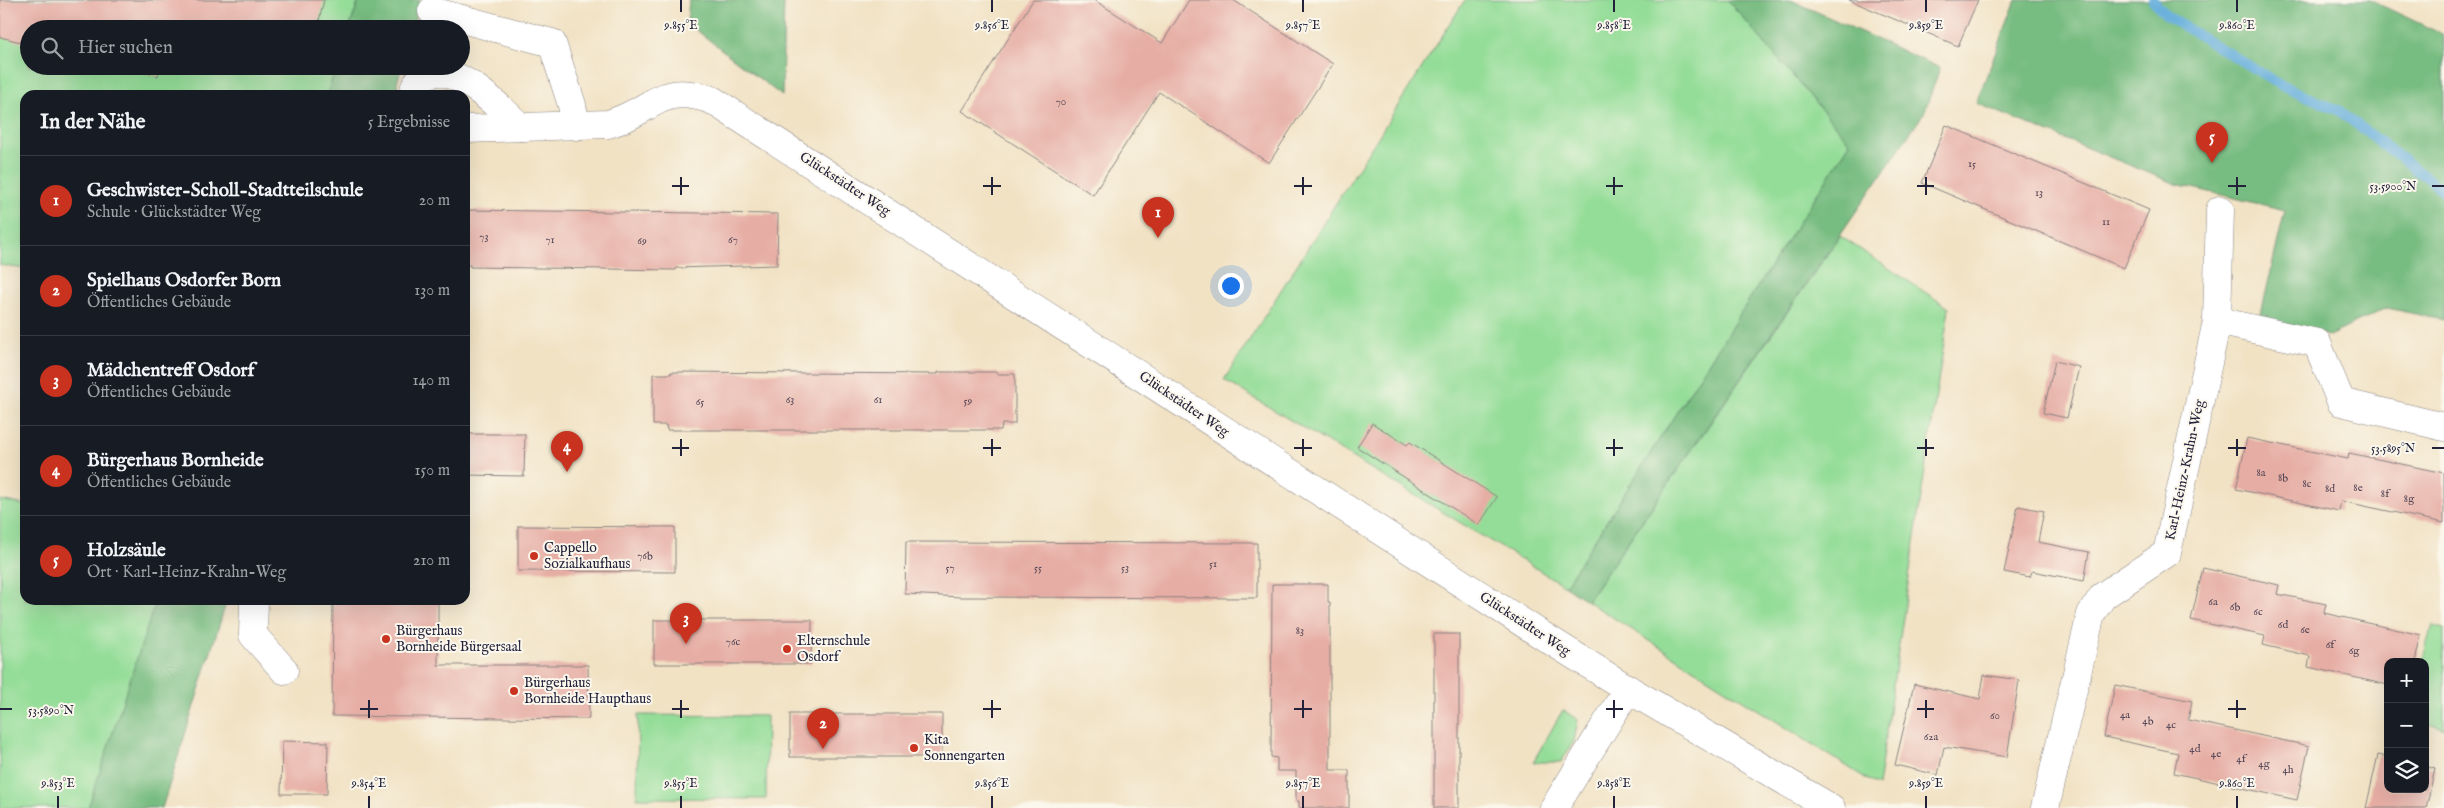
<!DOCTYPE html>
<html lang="de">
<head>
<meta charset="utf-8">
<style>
	:root { --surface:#171b24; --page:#242831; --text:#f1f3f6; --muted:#9ea1a6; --line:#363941; --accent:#c8321e }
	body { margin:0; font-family:"IM FELL English",serif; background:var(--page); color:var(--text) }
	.controls { position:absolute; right:15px; bottom:15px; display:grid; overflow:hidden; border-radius:10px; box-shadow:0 5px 20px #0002 }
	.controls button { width:45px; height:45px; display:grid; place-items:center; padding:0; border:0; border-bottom:1px solid var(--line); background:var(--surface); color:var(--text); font:25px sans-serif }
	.you { position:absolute; left:1230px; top:285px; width:18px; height:18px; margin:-12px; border:4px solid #fff; border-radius:50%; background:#1a73e8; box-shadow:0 0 0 8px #1a73e833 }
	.badge { display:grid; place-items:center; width:32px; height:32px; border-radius:50%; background:var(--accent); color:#fff; font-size:16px; font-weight:700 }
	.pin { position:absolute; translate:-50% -41px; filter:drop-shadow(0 1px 2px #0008) }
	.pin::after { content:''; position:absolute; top:26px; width:18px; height:15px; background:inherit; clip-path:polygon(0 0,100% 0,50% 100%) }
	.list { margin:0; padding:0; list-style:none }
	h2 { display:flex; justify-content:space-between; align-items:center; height:65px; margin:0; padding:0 20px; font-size:21px }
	h2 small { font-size:16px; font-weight:400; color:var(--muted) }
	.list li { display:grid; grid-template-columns:32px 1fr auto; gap:15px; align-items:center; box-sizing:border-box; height:90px; padding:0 20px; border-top:1px solid var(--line) }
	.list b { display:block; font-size:19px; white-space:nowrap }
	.list p { margin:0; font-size:16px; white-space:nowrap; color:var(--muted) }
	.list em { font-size:16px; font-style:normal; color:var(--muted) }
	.icon { flex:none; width:28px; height:28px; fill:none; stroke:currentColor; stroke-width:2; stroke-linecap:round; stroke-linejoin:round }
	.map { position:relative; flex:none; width:2444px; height:808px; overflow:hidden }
	.search { position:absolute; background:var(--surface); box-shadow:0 5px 20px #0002; left:20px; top:20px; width:450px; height:55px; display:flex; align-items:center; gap:12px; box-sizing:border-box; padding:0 18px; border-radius:28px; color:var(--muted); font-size:19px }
	.panel { position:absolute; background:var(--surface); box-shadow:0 5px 20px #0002; left:20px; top:90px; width:450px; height:515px; border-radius:15px }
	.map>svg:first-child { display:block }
	.green { fill:#94dd98; stroke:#5b806a }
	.forest { fill:#77bc80; stroke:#4c6f5e }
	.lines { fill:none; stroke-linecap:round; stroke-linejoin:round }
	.stream { stroke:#63addb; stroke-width:10 }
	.building { fill:#e6ada4 }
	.minor-casing { stroke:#8a8280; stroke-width:29 }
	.minor { stroke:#fff; stroke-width:28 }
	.ticks { fill:none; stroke:#22223b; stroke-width:2 }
	.poi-dot { fill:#c8321e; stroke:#fbf7ec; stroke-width:2 }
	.labels { text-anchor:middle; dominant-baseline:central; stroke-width:4; stroke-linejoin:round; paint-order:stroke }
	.number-label { font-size:11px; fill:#534555 }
	.street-label { font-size:14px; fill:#22223b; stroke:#fbf7ec }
	.poi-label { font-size:14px; fill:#22223b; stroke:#fbf7ec; text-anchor:start }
	.ticks-label { font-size:12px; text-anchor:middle; fill:#22223b; stroke:#fbf7ec; stroke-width:4; stroke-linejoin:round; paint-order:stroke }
</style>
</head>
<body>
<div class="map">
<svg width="2444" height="808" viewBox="0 0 2444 808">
	<rect width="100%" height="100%" fill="#fbf7ec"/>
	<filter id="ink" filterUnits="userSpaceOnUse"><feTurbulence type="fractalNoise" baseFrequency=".02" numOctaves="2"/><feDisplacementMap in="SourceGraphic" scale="10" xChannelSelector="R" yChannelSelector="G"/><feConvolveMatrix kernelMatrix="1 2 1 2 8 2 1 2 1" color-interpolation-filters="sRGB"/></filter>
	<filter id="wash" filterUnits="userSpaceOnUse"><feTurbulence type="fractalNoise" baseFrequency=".0096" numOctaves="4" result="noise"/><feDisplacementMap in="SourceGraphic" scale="20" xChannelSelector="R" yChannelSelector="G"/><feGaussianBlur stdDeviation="1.12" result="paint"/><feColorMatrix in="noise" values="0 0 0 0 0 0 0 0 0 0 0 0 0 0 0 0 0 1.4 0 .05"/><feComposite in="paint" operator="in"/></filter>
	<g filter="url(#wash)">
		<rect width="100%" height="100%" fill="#f1e2c4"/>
		<g class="green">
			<path d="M0,0H359L349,29H29V66H336L327,95H25V269L0,265Z"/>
			<path d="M1465,0H1728L1850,143L1565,586L1224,380Z"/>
			<path d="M1840,236L1949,308L1878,786L1587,601Z"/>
			<path d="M0,500L25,505V600H164L88,808H0Z"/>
			<path d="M2432,625L2444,628V729L2425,723V662H2422Z"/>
			<path d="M1563,710L1578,720L1574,741L1561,762H1533Z"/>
			<path d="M638,715L767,716L766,799L637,798Z"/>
		</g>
		<g class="forest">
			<path d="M359,0H420L412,29H349Z"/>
			<path d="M689,0H784L782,96L687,23Z"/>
			<path d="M1728,0H1791L1940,68L1924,113L1587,601L1565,586L1850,143Z"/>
			<path d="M2016,0H2370L2444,35V320L2387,308L2329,336L2260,318L2285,210L2176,184L1976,103Z"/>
			<path d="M336,66H402L397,83L399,95H327Z"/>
			<path d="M156,600H227L162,808H88Z"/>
		</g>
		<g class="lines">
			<path class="stream" d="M2153,0L2167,16L2281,85L2338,110L2444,191"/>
		</g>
		<g id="blocks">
			<g class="building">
				<path d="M0,0H324L317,29H29V44L0,37Z"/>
				<path d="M1033,0H1094L1162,43L1189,0H1233L1333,64L1269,163L1159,92L1093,195L962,111Z"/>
				<path d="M1849,0H1978L1958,46Z"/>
				<path d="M120,66H160L158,76Z"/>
				<path d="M1946,125L2149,210L2124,268L1922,183Z"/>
				<path d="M465,210L778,214L777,265L676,268V270L470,267V265H465Z"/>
				<path d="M2055,361L2079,367L2067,418L2043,413Z"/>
				<path d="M671,372L938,374V372H997V374H1015V424H1002L1001,430H667L666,425H653V374H671Z"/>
				<path d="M1372,423L1407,445L1410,442L1497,497L1479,525L1357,447Z"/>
				<path d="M465,434H525L524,476L465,475Z"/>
				<path d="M2247,438L2348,459L2349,453L2444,473V523L2341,501L2339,511L2236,489Z"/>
				<path d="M2018,506L2044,511L2038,542L2089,552L2084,581L2032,571L2030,577L2004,572Z"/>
				<path d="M518,526L675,527V572L518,571Z"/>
				<path d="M906,542L1257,543V598L961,597L905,594Z"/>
				<path d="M2203,568L2279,585L2277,594L2326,604L2324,613L2421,635L2415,662H2388V685L2308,667L2310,656L2263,645L2265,636L2191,620Z"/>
				<path d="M1272,584H1328V602H1330V770H1349V808H1299V801H1296V771H1277V758L1271,757Z"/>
				<path d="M333,600H438V665H588L589,719L332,716Z"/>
				<path d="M654,620H812L811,664H654Z"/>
				<rect x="1434" y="634" width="25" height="174"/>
				<path d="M1984,675L2019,680L2007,757L1944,747L1938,775L1895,765L1914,684L1980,699Z"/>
				<path d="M2115,685L2192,701L2188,720L2309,746L2297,800L2174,773L2178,753L2104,737Z"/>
				<rect x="790" y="714" width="152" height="43"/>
				<path d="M282,741L328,742L327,794H281Z"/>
				<path d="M2378,755L2388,757V789H2425V766L2435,769L2426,808H2366Z"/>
			</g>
		</g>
	</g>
	<g filter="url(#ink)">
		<use href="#blocks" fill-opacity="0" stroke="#8a8280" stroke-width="1"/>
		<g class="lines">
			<defs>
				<g id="minor">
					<path d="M432,11L552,43L572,105L576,126"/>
					<path d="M413,95C414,87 418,80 425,76C451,58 503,110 520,127"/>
					<path d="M465,129L608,124C655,111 657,82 712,100L1548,639L1628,689L1831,808"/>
					<path d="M2217,321L2317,343L2341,402L2444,427"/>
					<path d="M254,600L253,635L284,670"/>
					<path d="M1554,808L1628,689"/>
					<path d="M2045,808L2091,614L2103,596L2167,553L2217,321L2220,210"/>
				</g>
			</defs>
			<use href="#minor" class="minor-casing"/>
			<use href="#minor" class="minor"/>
		</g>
	</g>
	<path class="ticks" d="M681,0V12M992,0V12M1303,0V12M1614,0V12M1926,0V12M2237,0V12M681,177V195M992,177V195M1303,177V195M1614,177V195M1926,177V195M2237,177V195M672,186H689M983,186H1001M1294,186H1312M1606,186H1623M1917,186H1934M2228,186H2246M2432,186H2444M681,439V456M992,439V456M1303,439V456M1614,439V456M1926,439V456M2237,439V456M672,448H689M983,448H1001M1294,448H1312M1606,448H1623M1917,448H1934M2228,448H2246M2432,448H2444M369,700V718M681,700V718M992,700V718M1303,700V718M1614,700V718M1926,700V718M2237,700V718M0,709H12M360,709H378M672,709H689M983,709H1001M1294,709H1312M1606,709H1623M1917,709H1934M2228,709H2246M58,796V808M369,796V808M681,796V808M992,796V808M1303,796V808M1614,796V808M1926,796V808M2237,796V808"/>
	<g class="poi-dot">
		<circle cx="534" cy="556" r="5"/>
		<circle cx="386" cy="639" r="5"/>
		<circle cx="787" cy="649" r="5"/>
		<circle cx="514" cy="691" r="5"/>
		<circle cx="914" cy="748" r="5"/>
	</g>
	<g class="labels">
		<g class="number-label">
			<text x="1061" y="102">70</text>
			<text x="1972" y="164">15</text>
			<text x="2039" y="193">13</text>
			<text x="2106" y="222">11</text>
			<text x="484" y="237">73</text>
			<text x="550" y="240">71</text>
			<text x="733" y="240">67</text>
			<text x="642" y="241">69</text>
			<text x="790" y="400">63</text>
			<text x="878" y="400">61</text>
			<text x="968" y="401">59</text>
			<text x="700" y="402">65</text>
			<text x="2261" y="473">8a</text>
			<text x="2283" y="478">8b</text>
			<text x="2307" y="484">8c</text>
			<text x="2358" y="488">8e</text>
			<text x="2330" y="489">8d</text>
			<text x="2385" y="494">8f</text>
			<text x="2409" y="499">8g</text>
			<text x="645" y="556">76b</text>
			<text x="1213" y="564">51</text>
			<text x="950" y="568">57</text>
			<text x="1038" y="568">55</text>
			<text x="1125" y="568">53</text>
			<text x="2213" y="602">6a</text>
			<text x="2235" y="607">6b</text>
			<text x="2258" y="612">6c</text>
			<text x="2283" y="625">6d</text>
			<text x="2305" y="630">6e</text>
			<text x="1300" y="631">83</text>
			<text x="733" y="642">76c</text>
			<text x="2330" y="645">6f</text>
			<text x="2354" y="651">6g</text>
			<text x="2125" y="715">4a</text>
			<text x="1995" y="716">60</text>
			<text x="2148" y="721">4b</text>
			<text x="2171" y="725">4c</text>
			<text x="1931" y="737">62a</text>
			<text x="2195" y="749">4d</text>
			<text x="2216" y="754">4e</text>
			<text x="2241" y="759">4f</text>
			<text x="2264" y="764">4g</text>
			<text x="2288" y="770">4h</text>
		</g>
		<g class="street-label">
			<text transform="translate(845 184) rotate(33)">Glückstädter Weg</text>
			<text transform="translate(1184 404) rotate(34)">Glückstädter Weg</text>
			<text transform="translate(2185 470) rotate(-78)">Karl-Heinz-Krahn-Weg</text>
			<text transform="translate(1525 624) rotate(33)">Glückstädter Weg</text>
		</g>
		<g class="poi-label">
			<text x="544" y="548">Cappello<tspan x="544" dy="16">Sozialkaufhaus</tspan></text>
			<text x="396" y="631">Bürgerhaus<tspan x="396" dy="16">Bornheide Bürgersaal</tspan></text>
			<text x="797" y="641">Elternschule<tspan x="797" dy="16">Osdorf</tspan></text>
			<text x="524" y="683">Bürgerhaus<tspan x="524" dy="16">Bornheide Haupthaus</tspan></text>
			<text x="924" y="740">Kita<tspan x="924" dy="16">Sonnengarten</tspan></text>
		</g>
	</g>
	<g class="ticks-label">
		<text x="681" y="29">9.855°E</text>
		<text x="992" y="29">9.856°E</text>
		<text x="1303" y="29">9.857°E</text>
		<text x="1614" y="29">9.858°E</text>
		<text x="1926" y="29">9.859°E</text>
		<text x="2237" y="29">9.860°E</text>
		<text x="2393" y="190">53.5900°N</text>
		<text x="2393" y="452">53.5895°N</text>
		<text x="51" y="714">53.5890°N</text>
		<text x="58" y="787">9.853°E</text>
		<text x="369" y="787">9.854°E</text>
		<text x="681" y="787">9.855°E</text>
		<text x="992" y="787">9.856°E</text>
		<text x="1303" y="787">9.857°E</text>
		<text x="1614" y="787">9.858°E</text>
		<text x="1926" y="787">9.859°E</text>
		<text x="2237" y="787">9.860°E</text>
	</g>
</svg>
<div class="controls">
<button>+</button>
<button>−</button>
<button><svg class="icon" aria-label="layers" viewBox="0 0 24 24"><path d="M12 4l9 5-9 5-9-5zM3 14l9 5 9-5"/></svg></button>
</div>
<div class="you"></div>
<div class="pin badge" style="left:1158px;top:238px">1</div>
<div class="pin badge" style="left:823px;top:749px">2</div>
<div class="pin badge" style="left:686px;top:644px">3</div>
<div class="pin badge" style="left:567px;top:472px">4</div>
<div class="pin badge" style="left:2212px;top:163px">5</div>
<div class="search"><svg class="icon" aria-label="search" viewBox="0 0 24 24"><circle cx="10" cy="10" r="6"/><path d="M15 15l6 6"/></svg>Hier suchen</div>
<section class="panel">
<h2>In der Nähe<small>5 Ergebnisse</small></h2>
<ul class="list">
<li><span class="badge">1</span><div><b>Geschwister-Scholl-Stadtteilschule</b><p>Schule · Glückstädter Weg</p></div><em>20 m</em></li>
<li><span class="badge">2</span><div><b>Spielhaus Osdorfer Born</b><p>Öffentliches Gebäude</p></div><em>130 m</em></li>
<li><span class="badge">3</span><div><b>Mädchentreff Osdorf</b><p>Öffentliches Gebäude</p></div><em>140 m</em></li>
<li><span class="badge">4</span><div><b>Bürgerhaus Bornheide</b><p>Öffentliches Gebäude</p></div><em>150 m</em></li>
<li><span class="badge">5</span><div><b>Holzsäule</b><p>Ort · Karl-Heinz-Krahn-Weg</p></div><em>210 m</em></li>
</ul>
</section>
</div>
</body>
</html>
